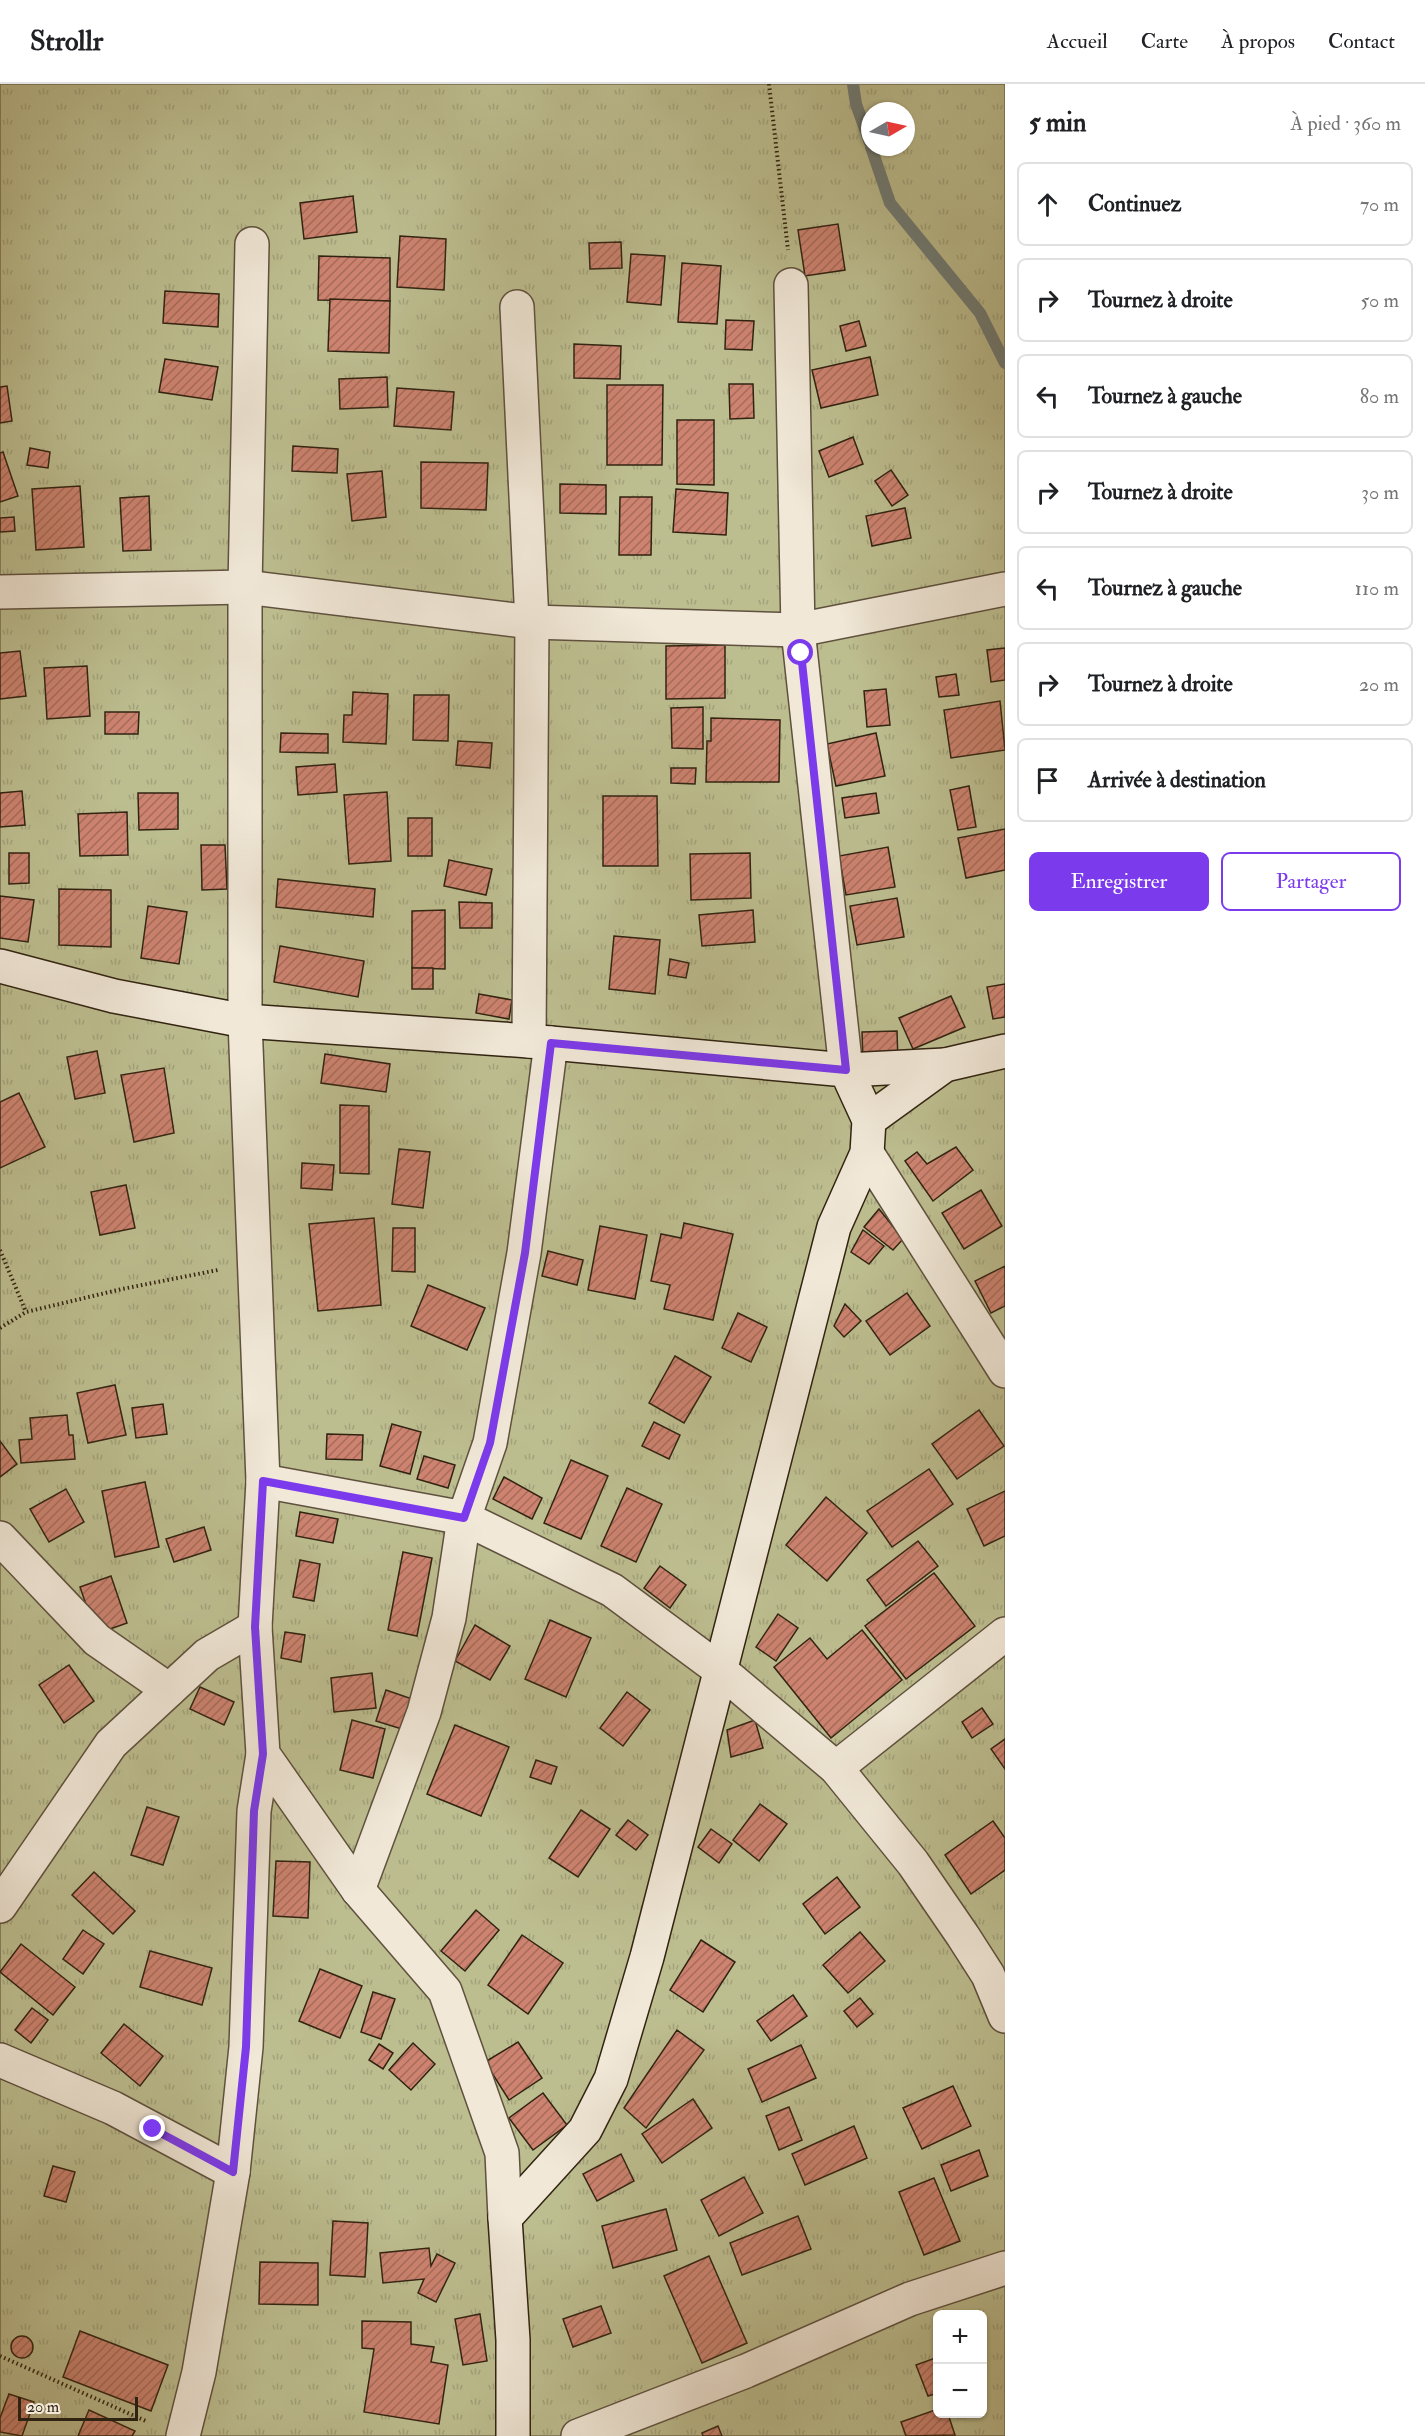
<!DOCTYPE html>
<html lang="fr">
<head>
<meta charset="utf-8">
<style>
	:root { --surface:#fff; --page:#f2f2f2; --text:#202124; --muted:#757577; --line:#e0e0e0; --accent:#7c3aed }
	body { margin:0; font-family:"IM FELL Double Pica",serif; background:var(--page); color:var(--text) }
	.controls { position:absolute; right:18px; bottom:18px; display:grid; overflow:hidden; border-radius:9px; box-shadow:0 2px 4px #0004 }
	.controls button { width:54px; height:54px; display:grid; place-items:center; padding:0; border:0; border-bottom:2px solid var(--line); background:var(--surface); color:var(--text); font:30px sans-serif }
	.compass { position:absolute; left:861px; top:18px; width:54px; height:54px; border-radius:50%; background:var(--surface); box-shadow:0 2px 4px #0004; rotate:81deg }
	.scale { position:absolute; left:18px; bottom:15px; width:120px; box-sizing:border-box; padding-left:6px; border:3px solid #312311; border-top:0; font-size:16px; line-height:21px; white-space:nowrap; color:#312311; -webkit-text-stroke:4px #f1e8d8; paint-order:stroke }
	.stop { position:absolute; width:18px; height:18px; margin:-14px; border:4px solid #7c3aed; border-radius:50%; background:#fff }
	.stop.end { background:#7c3aed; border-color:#fff; box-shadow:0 2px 6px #0008 }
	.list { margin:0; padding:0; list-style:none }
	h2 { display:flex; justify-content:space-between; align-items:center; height:78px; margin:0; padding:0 24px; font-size:26px }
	h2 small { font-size:20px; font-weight:400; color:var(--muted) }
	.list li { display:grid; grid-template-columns:39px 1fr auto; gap:18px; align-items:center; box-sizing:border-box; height:84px; margin:0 12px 12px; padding:0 12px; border:2px solid var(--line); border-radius:9px }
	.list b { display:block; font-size:22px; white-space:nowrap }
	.list em { font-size:20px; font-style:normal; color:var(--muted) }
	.actions { display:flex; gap:12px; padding:18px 24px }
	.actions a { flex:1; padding:14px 0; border:2px solid var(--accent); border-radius:9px; text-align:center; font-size:21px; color:var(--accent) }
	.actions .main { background:var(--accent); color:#fff }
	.icon { flex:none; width:33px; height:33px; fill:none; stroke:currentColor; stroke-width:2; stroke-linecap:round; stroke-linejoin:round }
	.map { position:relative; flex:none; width:1005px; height:2352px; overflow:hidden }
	header { display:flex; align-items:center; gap:36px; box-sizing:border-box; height:84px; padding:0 30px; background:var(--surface); border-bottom:2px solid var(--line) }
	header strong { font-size:28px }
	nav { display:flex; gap:33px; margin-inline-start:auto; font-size:21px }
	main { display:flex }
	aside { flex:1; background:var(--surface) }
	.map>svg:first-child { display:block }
	.park { fill:url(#park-tufts); stroke:#777050; stroke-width:1.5; fill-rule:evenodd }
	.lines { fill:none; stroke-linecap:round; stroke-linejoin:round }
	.stream { stroke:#707d77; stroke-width:12 }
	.building { fill:url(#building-hatch); stroke:#312311; stroke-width:1.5 }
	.street-casing { stroke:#5f513e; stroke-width:36 }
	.secondary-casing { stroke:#312311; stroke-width:36 }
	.path { stroke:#312311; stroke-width:4; stroke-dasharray:1.5 3; stroke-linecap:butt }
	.street { stroke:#f1e8d8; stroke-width:33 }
	.secondary { stroke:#f1e8d8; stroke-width:33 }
	.route { stroke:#7c3aed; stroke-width:8 }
</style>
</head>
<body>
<header>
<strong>Strollr</strong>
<nav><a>Accueil</a><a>Carte</a><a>À propos</a><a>Contact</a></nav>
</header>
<main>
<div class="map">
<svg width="1005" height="2352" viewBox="0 0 1005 2352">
	<defs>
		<pattern id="park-tufts" width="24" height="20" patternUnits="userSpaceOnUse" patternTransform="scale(1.5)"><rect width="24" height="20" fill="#bdbe90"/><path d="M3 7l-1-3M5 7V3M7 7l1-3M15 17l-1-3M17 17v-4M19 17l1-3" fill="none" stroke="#a3a37b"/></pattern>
		<pattern id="building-hatch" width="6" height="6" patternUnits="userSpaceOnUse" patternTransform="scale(1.5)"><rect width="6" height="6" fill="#cd8370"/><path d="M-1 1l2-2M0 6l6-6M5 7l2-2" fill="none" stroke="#a76b5b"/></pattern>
	</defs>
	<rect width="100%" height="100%" fill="#eadbc3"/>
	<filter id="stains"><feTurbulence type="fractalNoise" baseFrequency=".00333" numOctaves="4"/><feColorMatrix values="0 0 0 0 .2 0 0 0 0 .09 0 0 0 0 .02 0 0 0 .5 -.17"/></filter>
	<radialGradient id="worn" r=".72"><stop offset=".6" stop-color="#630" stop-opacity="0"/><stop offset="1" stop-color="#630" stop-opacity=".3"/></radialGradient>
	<path class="park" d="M0,0H1005V2352H0ZM870,27H906V63H870ZM938,2230H982V2330H938Z"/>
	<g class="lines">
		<g class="stream">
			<path d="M853,0L856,20L870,59"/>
			<path d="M871,63L890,119L980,229L1005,279"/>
		</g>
	</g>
	<g class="building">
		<path d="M353,112L357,148L304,155L300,119Z"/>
		<path d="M838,140L845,186L805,192L798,146Z"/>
		<path d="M400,152L446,155L444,206L397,203Z"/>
		<path d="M621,158L622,184L590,185L589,159Z"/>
		<path d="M631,170L665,172L661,221L627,218Z"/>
		<path d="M319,172L390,174V217L318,216Z"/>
		<path d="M682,179L721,182L717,240L678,238Z"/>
		<path d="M165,207L219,210L218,243L163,239Z"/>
		<path d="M330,215L390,217L389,269L328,267Z"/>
		<path d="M726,236L754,237L752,266L725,265Z"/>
		<path d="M859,237L866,262L846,267L840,242Z"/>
		<path d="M574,260L621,262L620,295L574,294Z"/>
		<path d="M870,273L878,311L821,324L812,286Z"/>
		<path d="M165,275L218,283L212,316L159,308Z"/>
		<path d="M387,293L388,323L340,325L339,295Z"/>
		<path d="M729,300H753L754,334L730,335Z"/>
		<path d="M607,301H663L662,381H607Z"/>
		<path d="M7,302L12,337L0,339V303Z"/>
		<path d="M397,304L454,308L451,346L394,342Z"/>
		<path d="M677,336H714V401L677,400Z"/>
		<path d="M853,353L863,380L829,393L819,367Z"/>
		<path d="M293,362L338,365L337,389L292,387Z"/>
		<path d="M30,364L50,368L48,384L27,381Z"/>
		<path d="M3,368L18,412L0,418V369Z"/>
		<path d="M421,378L488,379L486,426L421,424Z"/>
		<path d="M891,386L908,411L892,422L875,397Z"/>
		<path d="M382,387L386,433L352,437L347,390Z"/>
		<path d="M560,400L606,401V430L560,429Z"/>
		<path d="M80,402L84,463L36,466L32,405Z"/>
		<path d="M676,405L728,409L726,451L673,448Z"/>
		<path d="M149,412L151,466L123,467L120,414Z"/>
		<path d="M620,413H652L651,471H619Z"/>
		<path d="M905,424L911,454L872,462L866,432Z"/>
		<path d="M14,433L15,447L0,448V434Z"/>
		<path d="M725,561V614L666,615V562Z"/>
		<path d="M1005,564V596L991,598L987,566Z"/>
		<path d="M20,567L26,612L0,615V569Z"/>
		<path d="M87,582L90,632L47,635L44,584Z"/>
		<path d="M956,590L959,611L939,613L936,593Z"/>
		<path d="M886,605L890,641L867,643L864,607Z"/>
		<path d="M353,608L388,610L386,660L343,658L344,631H352Z"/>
		<path d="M414,611H449L448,657L413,656Z"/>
		<path d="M1000,617L1005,666L951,674L944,626Z"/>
		<path d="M703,623V665L672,664L671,624Z"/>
		<path d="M105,628H139L138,650H105Z"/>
		<path d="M711,634L780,636L779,698H706L707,657H711Z"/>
		<path d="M281,649L328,650V669L280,668Z"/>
		<path d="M876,649L885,692L836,702L827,660Z"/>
		<path d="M458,657L492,659L490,684L456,681Z"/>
		<path d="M335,680L337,708L298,711L296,683Z"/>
		<path d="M671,684H696L695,700L671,699Z"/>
		<path d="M969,702L976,743L958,746L950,706Z"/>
		<path d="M22,707L25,741L0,743V709Z"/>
		<path d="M387,708L391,777L349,780L344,711Z"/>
		<path d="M138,709H178V745L139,746Z"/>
		<path d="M876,709L879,729L845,734L842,714Z"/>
		<path d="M603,712H657L658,782H603Z"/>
		<path d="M127,728L128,771L80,772L78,730Z"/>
		<rect x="408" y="734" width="24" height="38"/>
		<path d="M1005,745V786L966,794L958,754Z"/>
		<path d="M201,761H225L227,805L202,806Z"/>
		<path d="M888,763L895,803L846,811L839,772Z"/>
		<path d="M9,769H29V799L9,800Z"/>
		<path d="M750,769L751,814L691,816L690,770Z"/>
		<path d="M449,776L492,785L486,811L444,802Z"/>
		<path d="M278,795L375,805L373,833L276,823Z"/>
		<path d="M59,805L111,806V863L59,861Z"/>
		<path d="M0,812L34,816L28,858L0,854Z"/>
		<path d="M897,814L904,853L857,861L850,822Z"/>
		<path d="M459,818L492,819V844H460Z"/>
		<path d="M148,822L187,828L179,880L141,874Z"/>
		<path d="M445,826V885L412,884V827Z"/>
		<path d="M753,826L755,858L702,862L699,831Z"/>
		<path d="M614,852L660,856L655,910L609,905Z"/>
		<path d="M280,862L364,877L358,913L274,898Z"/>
		<path d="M670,875L689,879L686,894L668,891Z"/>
		<rect x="412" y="884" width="21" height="21"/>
		<path d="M1005,900V933L993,935L987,903Z"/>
		<path d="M479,910L512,916L509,935L476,929Z"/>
		<path d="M951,912L965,943L913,965L899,934Z"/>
		<path d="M897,947L898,977L863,978L862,948Z"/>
		<path d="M97,967L105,1009L75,1015L67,973Z"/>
		<path d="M325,970L390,980L386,1008L321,999Z"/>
		<path d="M164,984L174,1049L134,1058L121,991Z"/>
		<path d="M19,1009L45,1063L0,1084V1018Z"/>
		<path d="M340,1021L369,1022V1090L340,1089Z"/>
		<path d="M956,1063L973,1086L933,1117L905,1077L917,1068L927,1080Z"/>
		<path d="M399,1065L430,1068L423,1124L392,1120Z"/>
		<path d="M302,1079L334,1081L332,1106L301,1104Z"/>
		<path d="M126,1101L135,1144L100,1151L91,1108Z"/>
		<path d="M981,1106L1002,1142L964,1165L942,1129Z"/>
		<path d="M879,1125L903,1155L893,1166L864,1143Z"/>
		<path d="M374,1134L381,1221L318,1227L309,1140Z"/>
		<path d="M684,1139L733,1150L713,1236L664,1225L670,1201L651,1197L661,1150L681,1154Z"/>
		<path d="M600,1142L647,1151L635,1215L588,1206Z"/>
		<path d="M393,1144H415V1188L392,1187Z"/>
		<path d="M863,1146L884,1162L869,1180L851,1168Z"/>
		<path d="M548,1167L583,1176L577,1201L542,1192Z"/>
		<path d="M1005,1182V1222L991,1229L975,1197Z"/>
		<path d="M428,1201L485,1224L467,1266L411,1242Z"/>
		<path d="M907,1209L930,1242L890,1271L866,1237Z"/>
		<path d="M845,1220L861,1237L844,1253L834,1242Z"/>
		<path d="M738,1229L767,1243L751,1278L722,1264Z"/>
		<path d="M675,1272L711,1293L684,1339L649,1319Z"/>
		<path d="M115,1301L126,1351L88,1359L77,1309Z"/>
		<path d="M163,1320L167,1350L136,1354L132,1324Z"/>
		<path d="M979,1326L1004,1362L957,1395L932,1360Z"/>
		<path d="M67,1331L69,1351H73L75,1375L21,1379L19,1356L32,1355L30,1334Z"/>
		<path d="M654,1338L680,1351L669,1375L642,1362Z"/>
		<path d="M392,1340L421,1348L410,1390L380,1382Z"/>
		<path d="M327,1350L363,1351L362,1376L326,1375Z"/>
		<path d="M0,1357L17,1380L0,1393Z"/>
		<path d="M424,1372L455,1381L448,1404L417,1395Z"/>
		<path d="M571,1376L608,1392L581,1455L544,1439Z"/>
		<path d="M929,1385L953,1420L892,1463L867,1427Z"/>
		<path d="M504,1393L542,1414L532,1435L493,1415Z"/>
		<path d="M145,1398L159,1463L115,1473L102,1407Z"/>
		<path d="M627,1404L662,1420L636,1478L601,1462Z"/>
		<path d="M66,1405L84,1438L49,1458L30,1425Z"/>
		<path d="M1005,1407V1452L984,1462L967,1425Z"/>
		<path d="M826,1413L867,1449L827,1497L786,1461Z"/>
		<path d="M300,1428L338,1435L333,1459L296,1452Z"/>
		<path d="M204,1443L211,1466L174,1478L166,1455Z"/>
		<path d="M918,1457L938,1482L886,1522L867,1496Z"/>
		<path d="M403,1468L432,1474L417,1552L388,1546Z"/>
		<path d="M300,1476L320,1480L314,1517L293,1513Z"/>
		<path d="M660,1482L686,1501L670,1524L644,1504Z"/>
		<path d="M934,1489L975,1542L906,1595L865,1542Z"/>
		<path d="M111,1492L127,1539L96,1550L80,1503Z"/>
		<path d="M778,1530L798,1544L776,1577L756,1563Z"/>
		<path d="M550,1536L591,1554L566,1613L525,1595Z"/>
		<path d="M475,1541L510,1562L490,1596L455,1577Z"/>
		<path d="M862,1546L902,1596L831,1654L774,1583L810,1554L827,1575Z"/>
		<path d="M285,1548L305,1551L301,1578L281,1574Z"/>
		<path d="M69,1581L94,1617L64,1639L39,1601Z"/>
		<path d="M372,1589L376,1624L334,1628L331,1594Z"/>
		<path d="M200,1603L234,1618L224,1641L190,1625Z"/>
		<path d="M386,1606L412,1615L402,1645L376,1637Z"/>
		<path d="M627,1608L650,1626L623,1662L600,1644Z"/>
		<path d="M982,1624L993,1640L972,1654L962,1638Z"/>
		<path d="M352,1636L385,1645L373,1694L340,1686Z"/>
		<path d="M755,1636L763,1664L731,1673L727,1646Z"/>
		<path d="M455,1641L509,1663L481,1732L427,1710Z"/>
		<path d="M1005,1655V1685L991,1665Z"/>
		<path d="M536,1676L557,1683L551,1700L530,1693Z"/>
		<path d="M760,1720L787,1740L759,1777L733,1756Z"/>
		<path d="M147,1723L179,1733L163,1781L131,1771Z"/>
		<path d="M581,1726L610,1745L578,1793L549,1774Z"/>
		<path d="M628,1736L648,1751L636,1766L616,1751Z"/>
		<path d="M993,1737L1005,1754V1786L971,1810L945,1771Z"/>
		<path d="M711,1745L732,1760L719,1779L698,1763Z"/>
		<path d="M276,1777L310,1778L308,1834L273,1832Z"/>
		<path d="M94,1788L135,1827L113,1850L72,1811Z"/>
		<path d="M837,1793L860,1823L825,1850L803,1820Z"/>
		<path d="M476,1826L499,1846L465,1887L441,1867Z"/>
		<path d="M83,1846L104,1860L83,1890L63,1875Z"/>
		<path d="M860,1848L885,1877L848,1909L823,1881Z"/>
		<path d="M522,1851L563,1879L528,1930L488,1901Z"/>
		<path d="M701,1856L735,1878L703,1928L670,1906Z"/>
		<path d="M21,1860L75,1903L53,1931L0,1888Z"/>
		<path d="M150,1867L212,1884L202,1921L140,1903Z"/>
		<path d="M320,1885L362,1902L340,1954L299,1937Z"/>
		<path d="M373,1908L395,1915L381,1955L361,1948Z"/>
		<path d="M793,1911L807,1932L771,1957L757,1937Z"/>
		<path d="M860,1914L873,1930L857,1943L844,1927Z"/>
		<path d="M32,1924L48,1936L31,1959L15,1946Z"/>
		<path d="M124,1940L163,1972L140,2002L101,1969Z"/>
		<path d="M677,1946L704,1966L646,2044L624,2024Z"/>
		<path d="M518,1958L542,1994L509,2016L485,1978Z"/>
		<path d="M413,1959L435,1980L411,2006L389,1986Z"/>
		<path d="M379,1960L393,1969L383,1985L369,1976Z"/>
		<path d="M801,1961L816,1994L762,2018L748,1985Z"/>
		<path d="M953,2002L971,2042L922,2065L903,2024Z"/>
		<path d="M543,2009L567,2041L533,2066L509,2034Z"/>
		<path d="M693,2015L712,2044L662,2079L642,2050Z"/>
		<path d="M789,2023L802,2056L779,2066L766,2032Z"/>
		<path d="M854,2042L867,2074L805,2101L792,2070Z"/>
		<path d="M979,2066L988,2092L951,2107L941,2081Z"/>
		<path d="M621,2070L634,2097L597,2117L583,2090Z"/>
		<path d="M53,2082L75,2088L66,2118L44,2112Z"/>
		<path d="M744,2093L763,2129L719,2152L701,2116Z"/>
		<path d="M934,2094L960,2157L924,2171L899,2108Z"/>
		<path d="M666,2125L677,2166L613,2184L602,2142Z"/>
		<path d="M798,2132L811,2165L742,2191L730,2159Z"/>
		<path d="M333,2137L368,2139L365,2193L330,2191Z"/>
		<path d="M429,2164L431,2182L437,2170L455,2179L436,2218L418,2209L424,2195L383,2199L380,2169Z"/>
		<path d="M709,2172L747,2259L702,2279L664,2192Z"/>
		<path d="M260,2178L318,2179V2221L259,2220Z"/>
		<path d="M601,2222L611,2249L573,2263L563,2235Z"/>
		<path d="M480,2230L487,2277L463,2281L455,2235Z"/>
		<path d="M362,2237L411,2238V2260L434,2263L431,2278L448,2281L439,2340L364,2328L374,2265L362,2264Z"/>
		<path d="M80,2247L168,2281L151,2327L63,2293Z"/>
		<circle cx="22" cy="2263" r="11"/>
		<path d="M938,2273V2309L928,2312L916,2281Z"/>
		<path d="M9,2310L34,2318L22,2352L0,2348V2334Z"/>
		<path d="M938,2325V2330H948L955,2351L906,2352L901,2338Z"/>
		<path d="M89,2326L135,2347L132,2352H78Z"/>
		<path d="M718,2342L722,2352H703L702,2349Z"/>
	</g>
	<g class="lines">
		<defs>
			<g id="street">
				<path d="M252,160L245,503V937L263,1397L255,1543L263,1670L358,1806L445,1907L502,2069L505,2134"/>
				<path d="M791,201L798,546L846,986"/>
				<path d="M517,223L532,538L529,957"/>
				<path d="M0,508L245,503L532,538L798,546L1005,505"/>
				<path d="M867,1069L1005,1287"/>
				<path d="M263,1397L464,1434L612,1506L720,1586L836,1684L913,1779L963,1852L988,1891L1005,1932"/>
				<path d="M0,1454L97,1556L169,1606"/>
				<path d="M836,1684L1005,1550"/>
				<path d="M358,1806L424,1628L449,1534L464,1434L490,1359L524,1169L551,959"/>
				<path d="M0,1822L111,1660L207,1571L255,1543"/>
				<path d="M0,1976L113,2024L233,2088"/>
				<path d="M183,2352L199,2288L233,2088L246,1963L254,1727L263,1670"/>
				<path d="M578,2352L746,2287L910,2215L1005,2184"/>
			</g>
			<g id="secondary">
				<path d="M0,882L114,912L245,937L529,957L846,986L869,1036L867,1069L834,1143L647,1873L611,1995L585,2046L505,2134L513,2256V2352"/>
				<path d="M846,986L945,981"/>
				<path d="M869,1036L945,981L1005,967"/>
			</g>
		</defs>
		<use href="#street" class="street-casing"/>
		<use href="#secondary" class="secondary-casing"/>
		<g class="path">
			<path d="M769,0L788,166"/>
			<path d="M0,1166L26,1228"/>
			<path d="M0,1244L26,1228L122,1205L218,1186"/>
			<path d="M0,2272L148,2338"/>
		</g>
		<use href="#street" class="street"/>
		<use href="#secondary" class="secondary"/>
	</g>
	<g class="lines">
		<path class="route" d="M153,2045L233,2088L246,1963L254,1727L263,1670L255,1543L263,1397L464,1434L490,1359L525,1169L551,959L846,986L801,569"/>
	</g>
	<rect width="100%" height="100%" filter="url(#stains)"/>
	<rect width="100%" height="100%" fill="url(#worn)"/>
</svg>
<div class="controls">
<button>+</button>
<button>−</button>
</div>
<svg class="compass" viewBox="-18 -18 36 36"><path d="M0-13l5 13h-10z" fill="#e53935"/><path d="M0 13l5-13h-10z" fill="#757577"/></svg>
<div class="scale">20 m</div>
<div class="stop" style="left:801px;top:569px"></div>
<div class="stop end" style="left:153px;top:2045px"></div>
</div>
<aside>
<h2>5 min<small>À pied · 360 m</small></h2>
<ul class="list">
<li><svg class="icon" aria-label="ahead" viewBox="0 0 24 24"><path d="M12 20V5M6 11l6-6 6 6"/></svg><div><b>Continuez</b></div><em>70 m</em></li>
<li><svg class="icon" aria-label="right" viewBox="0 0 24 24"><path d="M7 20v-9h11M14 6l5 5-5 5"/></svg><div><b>Tournez à droite</b></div><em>50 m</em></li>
<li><svg class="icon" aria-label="left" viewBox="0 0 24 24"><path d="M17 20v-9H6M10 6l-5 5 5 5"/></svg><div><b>Tournez à gauche</b></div><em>80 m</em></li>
<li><svg class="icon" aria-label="right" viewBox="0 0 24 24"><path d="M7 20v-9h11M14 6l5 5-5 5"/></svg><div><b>Tournez à droite</b></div><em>30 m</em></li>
<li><svg class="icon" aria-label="left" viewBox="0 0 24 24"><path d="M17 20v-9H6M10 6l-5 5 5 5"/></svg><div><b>Tournez à gauche</b></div><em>110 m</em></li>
<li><svg class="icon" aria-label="right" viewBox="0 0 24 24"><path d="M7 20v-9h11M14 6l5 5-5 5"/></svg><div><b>Tournez à droite</b></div><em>20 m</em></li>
<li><svg class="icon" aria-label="arrive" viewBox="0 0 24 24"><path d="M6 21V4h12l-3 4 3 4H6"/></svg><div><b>Arrivée à destination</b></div></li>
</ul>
<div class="actions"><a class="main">Enregistrer</a><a>Partager</a></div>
</aside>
</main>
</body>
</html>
